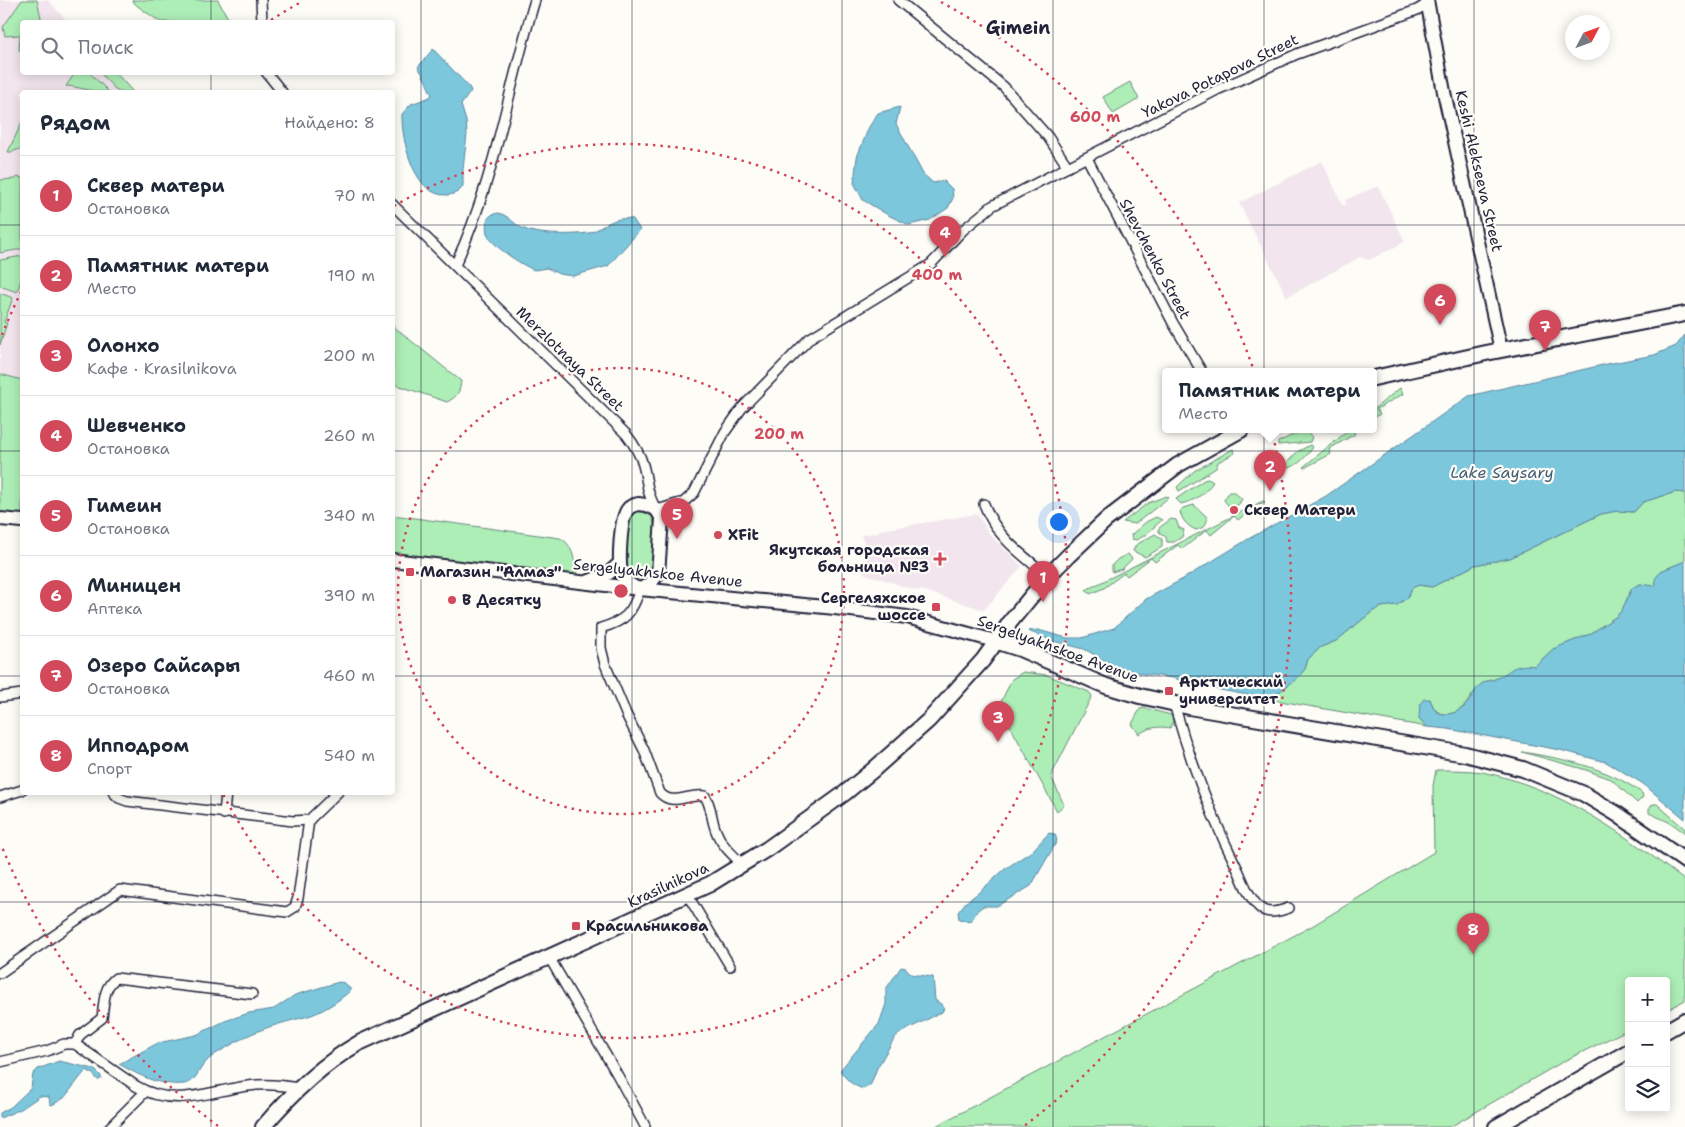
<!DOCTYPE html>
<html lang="ru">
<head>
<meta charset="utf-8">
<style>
	:root { --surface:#fff; --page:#f6f6f7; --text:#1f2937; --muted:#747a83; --line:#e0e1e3; --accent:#d1495b }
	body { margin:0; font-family:"Shantell Sans",sans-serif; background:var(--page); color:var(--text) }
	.controls { position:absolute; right:15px; bottom:15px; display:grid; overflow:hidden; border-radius:5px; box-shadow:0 2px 12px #0003 }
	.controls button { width:45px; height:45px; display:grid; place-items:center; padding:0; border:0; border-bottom:1px solid var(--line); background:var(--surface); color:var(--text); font:25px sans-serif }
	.compass { position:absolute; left:1565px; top:15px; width:45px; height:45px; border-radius:50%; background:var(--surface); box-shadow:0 2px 12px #0003; rotate:49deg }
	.you { position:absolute; left:1058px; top:521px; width:18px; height:18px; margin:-12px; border:4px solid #fff; border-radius:50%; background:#1a73e8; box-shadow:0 0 0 8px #1a73e833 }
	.badge { display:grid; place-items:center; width:32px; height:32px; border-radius:50%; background:var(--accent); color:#fff; font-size:16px; font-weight:700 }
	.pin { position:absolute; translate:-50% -41px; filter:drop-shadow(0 1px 2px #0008) }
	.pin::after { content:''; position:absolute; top:26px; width:18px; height:15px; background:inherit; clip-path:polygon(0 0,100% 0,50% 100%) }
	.popup { position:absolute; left:1162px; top:368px; width:215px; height:65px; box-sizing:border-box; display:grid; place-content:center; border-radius:5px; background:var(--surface); filter:drop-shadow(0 1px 4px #0005); font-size:16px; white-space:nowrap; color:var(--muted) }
	.popup b { font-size:19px; color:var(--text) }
	.popup::after { content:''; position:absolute; left:50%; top:100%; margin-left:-10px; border:10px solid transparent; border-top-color:var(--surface) }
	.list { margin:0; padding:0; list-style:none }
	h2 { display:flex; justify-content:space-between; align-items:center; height:65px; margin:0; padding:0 20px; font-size:21px }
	h2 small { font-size:16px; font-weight:400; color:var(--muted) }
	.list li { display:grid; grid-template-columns:32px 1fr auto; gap:15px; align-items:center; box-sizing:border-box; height:80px; padding:0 20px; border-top:1px solid var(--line) }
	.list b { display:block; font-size:19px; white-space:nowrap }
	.list p { margin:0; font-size:16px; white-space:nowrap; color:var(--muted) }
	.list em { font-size:16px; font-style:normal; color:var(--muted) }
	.icon { flex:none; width:28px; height:28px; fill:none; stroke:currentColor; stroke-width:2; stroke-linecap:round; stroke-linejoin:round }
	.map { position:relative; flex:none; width:1685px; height:1127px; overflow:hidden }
	.search { position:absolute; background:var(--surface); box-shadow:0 2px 12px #0003; left:20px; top:20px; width:375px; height:55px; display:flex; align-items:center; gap:12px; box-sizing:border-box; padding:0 18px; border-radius:5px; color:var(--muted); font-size:19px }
	.panel { position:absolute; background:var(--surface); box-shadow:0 2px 12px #0003; left:20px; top:90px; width:375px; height:705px; border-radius:5px }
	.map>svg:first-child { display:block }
	.built { fill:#f2e5ed }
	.green { fill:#adeeb6; stroke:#688878 }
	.water { fill:#7dc7dd; stroke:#59859c }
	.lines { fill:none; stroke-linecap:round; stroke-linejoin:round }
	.minor-casing { stroke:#22223b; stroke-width:12 }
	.secondary-casing { stroke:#22223b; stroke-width:16 }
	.primary-casing { stroke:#22223b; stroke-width:18 }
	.minor { stroke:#fdfcf7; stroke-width:9 }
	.secondary { stroke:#fdfcf7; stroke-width:12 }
	.primary { stroke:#fdfcf7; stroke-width:14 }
	.grid { fill:none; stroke:#22223b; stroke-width:1; stroke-opacity:0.55 }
	.ring { fill:none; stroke:#d1495b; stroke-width:2.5; stroke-dasharray:2.5 5 }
	.poi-dot { fill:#d1495b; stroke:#fdfcf7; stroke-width:2 }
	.labels { text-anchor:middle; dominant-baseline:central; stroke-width:4.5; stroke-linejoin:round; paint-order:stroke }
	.street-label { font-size:15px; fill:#22223b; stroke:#fdfcf7 }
	.poi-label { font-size:15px; font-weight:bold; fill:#22223b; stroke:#fdfcf7; text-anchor:start }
	.water-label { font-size:16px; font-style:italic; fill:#425c74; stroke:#fdfcf7 }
	.quarter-label { font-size:18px; font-weight:bold; fill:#22223b; stroke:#fdfcf7 }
	.centre { fill:#d1495b; stroke:#fdfcf7; stroke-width:2.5 }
	.ring-label { font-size:15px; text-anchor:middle; font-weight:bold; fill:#d1495b; stroke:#fdfcf7; stroke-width:4.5; stroke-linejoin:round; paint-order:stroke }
</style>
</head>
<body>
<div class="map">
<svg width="1685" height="1127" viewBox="0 0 1685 1127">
	<rect width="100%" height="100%" fill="#fdfcf7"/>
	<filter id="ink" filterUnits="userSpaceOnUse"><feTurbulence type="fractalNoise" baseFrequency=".02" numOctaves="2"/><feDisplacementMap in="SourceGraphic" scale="10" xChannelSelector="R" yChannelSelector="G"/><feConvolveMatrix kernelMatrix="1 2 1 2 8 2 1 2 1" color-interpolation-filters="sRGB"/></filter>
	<g filter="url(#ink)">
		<g class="built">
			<path d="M0,0H48L68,22H22V72L113,73L130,92H22V471L0,468Z"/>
			<path d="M1322,161L1343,206L1347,204L1345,200L1378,186L1405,242L1369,260L1360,257L1287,297L1239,203Z"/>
			<path d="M977,514L990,535L1022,566L984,610L922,590L918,591L863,573L868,552L861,535L876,533L881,530Z"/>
		</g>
		<g class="green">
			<path d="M22,0H37L42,22H22V52L19,50L20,35L5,36L3,27Z"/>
			<path d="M132,0H218L230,22H160C154,17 135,6 132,0Z"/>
			<path d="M75,73H90L109,92C94,93 81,87 66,86Z"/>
			<path d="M100,73H116L133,92H118Z"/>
			<path d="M1130,82L1139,99L1113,114L1103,97Z"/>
			<path d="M22,122V148L12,152H8Z"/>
			<path d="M18,177L22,178V249L0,253V180L15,179Z"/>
			<path d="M22,256V277L17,292L0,286V260Z"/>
			<path d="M0,293L13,298L4,322L7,323L0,345Z"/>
			<path d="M393,326L461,381C460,392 457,397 447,402L394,384L393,387Z"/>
			<path d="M0,374L22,380V515L0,512Z"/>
			<path d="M1400,388L1403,394L1377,409L1380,414L1374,418V409Z"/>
			<path d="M1299,430H1306L1312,437L1310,442L1278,445V442L1297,433Z"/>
			<path d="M1349,430H1353L1355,434L1329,449L1331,454L1304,468L1303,467Z"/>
			<path d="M1310,445L1313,447C1308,455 1298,466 1288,468L1286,464L1297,452Z"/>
			<path d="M1233,449L1235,453L1218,462L1216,468L1179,491L1177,487L1194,471Z"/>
			<path d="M1208,479L1213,482C1204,495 1196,500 1181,504L1176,499L1204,480Z"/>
			<path d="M1229,492H1234L1242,499L1239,504L1231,509L1224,500Z"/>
			<path d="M1676,492L1685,493V561L1661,571L1655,587L1640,584L1632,588L1622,610L1617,616L1590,634L1553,649L1535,666C1520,664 1509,674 1495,679C1492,680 1489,680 1487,681C1470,689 1468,714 1446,714C1436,714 1433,707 1430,699L1419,718L1427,727L1263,698L1279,692L1305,669L1308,659L1321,647L1336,641L1373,611L1381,607L1397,605L1408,597L1412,588L1418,585L1432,587L1475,565L1510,558L1601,514L1617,511L1634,512L1643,502Z"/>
			<path d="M1166,496L1168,498L1135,524L1123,522L1148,503Z"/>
			<path d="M1263,501L1265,502L1262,504L1259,503L1238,520L1234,516L1211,535L1207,530L1182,549L1178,545L1155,562L1151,558L1127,576L1124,573L1104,588L1090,594L1086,590Z"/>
			<path d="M1194,505L1207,517V521L1204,527L1196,530C1187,526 1183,521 1180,512L1183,508Z"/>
			<path d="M638,510C665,508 652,554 650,571L647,575L638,579L631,576L624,567L629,519Z"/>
			<path d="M393,515L560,538C573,543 575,563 577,576L393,555Z"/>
			<path d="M1156,517L1162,520L1145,535L1137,540L1132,539L1131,535L1146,522Z"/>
			<path d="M1171,519L1176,520L1179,528L1184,530L1182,537L1174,542H1167L1166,537L1159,532V528Z"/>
			<path d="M1155,534L1162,539V547L1145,557L1133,551L1136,545Z"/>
			<path d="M1128,554L1132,559L1122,569L1112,572V565L1118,559Z"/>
			<path d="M1023,672L1047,675L1089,692L1092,696L1051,776L1064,805L1057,811L999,706L1012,679Z"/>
			<path d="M1144,708L1171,715L1173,721L1170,728C1159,726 1149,727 1139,734L1132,724L1140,709Z"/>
			<path d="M1522,752C1565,759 1606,767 1642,793L1643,797L1637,803L1611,779L1583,769Z"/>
			<path d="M1436,770C1451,770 1467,770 1482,772C1558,787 1625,834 1685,881V1000L1666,1011V981H1629V1029L1564,1061L1450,1127H934L1312,926L1434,852L1433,786Z"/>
			<path d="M1653,804H1657L1685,829V833L1671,823L1649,813V809Z"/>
		</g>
		<g class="water">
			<path d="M433,49L469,87L471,91L461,105L466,121L467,134L463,169V186C460,192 453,195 447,195C414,197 401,139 402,114L411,104L428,98L432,95C427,85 424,75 418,67Z"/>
			<path d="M900,107L896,124L923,174L933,183L944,181L952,189L953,198L948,208L930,220L909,225L888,215L863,200L854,183L857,157L869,127L878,113Z"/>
			<path d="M499,213C509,216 514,224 522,228C537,236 571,235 589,233C606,227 611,216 633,219L640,230L608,266L573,276L559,274L547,268L534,270C522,265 490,245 487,233C486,230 486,224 487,221C489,215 493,214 499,213Z"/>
			<path d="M1685,335V493L1676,492L1643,502L1634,512L1617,511L1601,514L1510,558L1475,565L1432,587L1419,585L1412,588L1408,597L1397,605L1381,607L1373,611L1336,641L1321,647L1308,659L1305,669L1298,678L1279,692L1263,698L1210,688L1173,678L1144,674L1117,667L1084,649L1053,641L1028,631L1038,630L1067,638H1082L1114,628L1146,599L1183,579L1250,538L1326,496L1469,396L1607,364L1654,355L1676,346Z"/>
			<path d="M1685,561V819L1642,783L1606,762L1560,750L1448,729L1427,727L1419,718L1420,704L1424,699H1430C1431,702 1433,707 1435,710C1444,719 1460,712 1467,704C1472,698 1474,690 1480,685C1485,681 1490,681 1495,679C1513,671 1512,663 1535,666L1553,649L1590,634L1617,616L1622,610L1632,588L1640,584L1655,586L1656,585L1655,579L1661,571Z"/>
			<path d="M1049,833L1055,834L1057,841L1031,886L997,906H983L978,910L971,921L959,919L958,912L966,902L977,894L1005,869L1032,851Z"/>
			<path d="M901,967L906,968L911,974L933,977L935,1000L942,1005L944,1008L942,1012L902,1032L895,1037L877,1068L871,1084L864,1089C853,1086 848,1081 841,1072V1069L879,1024L886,1004V989Z"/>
			<path d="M339,982L345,983L351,990C339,1001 321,1013 305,1017C282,1023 257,1029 236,1042C226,1048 213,1054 205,1063C198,1070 196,1083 184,1084C159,1086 140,1076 119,1064L158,1043L196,1035L225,1021L249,1013L274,1009L295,995Z"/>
			<path d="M59,1061L94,1069L101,1076V1079L98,1080L92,1073L86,1070L64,1098L52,1105L50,1104L49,1097L40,1096L21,1109L0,1118V1113L11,1107L31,1088L33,1074L38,1069Z"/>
		</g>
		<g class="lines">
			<defs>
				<g id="minor">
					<path d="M261,0L262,22"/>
					<path d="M898,0L1004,87L1048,137L1068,167"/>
					<path d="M266,72L282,92"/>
					<path d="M1087,158L1173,323L1202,372"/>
					<path d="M392,204L626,434C633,443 640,453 643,465C648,482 646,494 657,510L680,503"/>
					<path d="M455,265C495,181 508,88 535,0"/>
					<path d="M984,504C996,537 1022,555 1048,576"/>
					<path d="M662,519L677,508L694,493L725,432L742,408L810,338L931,264L963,230L992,206L1217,90L1297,54L1417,10L1427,4"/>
					<path d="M640,589C632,614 625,621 601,628V648L605,664L626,714L644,750L660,793C673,807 688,793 705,796C712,807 711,819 716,831C721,845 733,855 743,865"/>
					<path d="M0,697L22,694"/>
					<path d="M1174,704C1190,761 1212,818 1239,872C1244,884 1250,899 1260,908C1268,915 1280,911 1289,908"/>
					<path d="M113,792L119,798L127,801L293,821L309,820L338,792"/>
					<path d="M0,797L22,790"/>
					<path d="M224,814L226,792"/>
					<path d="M687,894L730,966"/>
					<path d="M549,957L618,1076L645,1126"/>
					<path d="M0,973L120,890L287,912L295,907L298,898L309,820"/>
					<path d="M75,1044L80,1035L102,1018C104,1004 103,987 116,978L252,994"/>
					<path d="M0,1062L47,1051L64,1044H75L136,1086C175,1109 208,1091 248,1086C265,1083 282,1085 299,1088"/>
					<path d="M110,1127L145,1092"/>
				</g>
				<g id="secondary">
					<path d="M1427,0L1444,92L1501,350"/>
					<path d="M638,504L646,505L657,510L662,519L658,574L650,584L640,589C632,587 626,583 622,575C618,565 620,518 628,509C630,506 635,505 638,504Z"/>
					<path d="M0,519L22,521"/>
					<path d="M392,560L640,589L835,608L907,617L995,641"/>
					<path d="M587,582L609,573L620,563"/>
				</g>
				<g id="primary">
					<path d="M1374,378L1486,353L1685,314"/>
					<path d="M995,641L1020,649L1106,686L1140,696L1189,707L1465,754L1523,769L1584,794L1617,814L1685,861"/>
					<path d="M1666,1031L1685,1020"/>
					<path d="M263,1127C291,1094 321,1065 359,1043L710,884L767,849L845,793L873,770L929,720L983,660L1011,621L1048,576L1068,556L1106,520L1178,465L1241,430"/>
					<path d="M1496,1127L1629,1051"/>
				</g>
			</defs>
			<use href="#minor" class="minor-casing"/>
			<use href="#secondary" class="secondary-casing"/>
			<use href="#primary" class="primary-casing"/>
			<use href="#minor" class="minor"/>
			<use href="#secondary" class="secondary"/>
			<use href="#primary" class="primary"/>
		</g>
	</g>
	<path class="grid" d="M211,0V22M421,0V1127M632,0V1127M842,0V1127M1053,0V1127M1264,0V1127M1474,0V1127M211,72V92M0,225H22M392,225H1685M0,451H22M392,451H1685M0,676H22M392,676H1685M211,792V1127M0,902H1685"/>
	<g class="ring">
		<circle cx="621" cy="591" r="223"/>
		<path d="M394 206A447 447 0 1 1 223 794"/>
		<path d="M218 1126A670 670 0 0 1 2 847M2 335A670 670 0 0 1 21 292M271 20A670 670 0 0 1 301 2M941 2A670 670 0 0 1 1024 1126"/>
	</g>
	<g class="poi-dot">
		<circle cx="1234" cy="510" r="5"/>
		<circle cx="718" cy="535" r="5"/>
		<path d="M937.5 551.5h5v5h5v5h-5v5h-5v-5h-5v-5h5z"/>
		<rect x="405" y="567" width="10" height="10" rx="2.5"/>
		<circle cx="452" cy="600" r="5"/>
		<rect x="931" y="602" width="10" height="10" rx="2.5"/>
		<rect x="1164" y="686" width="10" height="10" rx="2.5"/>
		<rect x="571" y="921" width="10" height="10" rx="2.5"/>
	</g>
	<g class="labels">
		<g class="street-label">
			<text transform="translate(1220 76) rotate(-26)">Yakova Potapova Street</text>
			<text transform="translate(1479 171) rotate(77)">Keshi Alekseeva Street</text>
			<text transform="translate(1155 259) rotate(62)">Shevchenko Street</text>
			<text transform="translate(570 359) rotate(44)">Merzlotnaya Street</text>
			<text transform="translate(658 573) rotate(6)">Sergelyakhskoe Avenue</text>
			<text transform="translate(1058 649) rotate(20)">Sergelyakhskoe Avenue</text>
			<text transform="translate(668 885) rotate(-25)">Krasilnikova</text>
		</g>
		<g class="poi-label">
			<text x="1244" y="510">Сквер Матери</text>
			<text x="728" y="535">XFit</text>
			<text x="929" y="550" text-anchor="end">Якутская городская<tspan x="929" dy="17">больница №3</tspan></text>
			<text x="420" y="572">Магазин "Алмаз"</text>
			<text x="926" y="598" text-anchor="end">Сергеляхское<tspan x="926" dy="17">шоссе</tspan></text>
			<text x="462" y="600">В Десятку</text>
			<text x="1179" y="682">Арктический<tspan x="1179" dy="17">университет</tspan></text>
			<text x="586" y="926">Красильникова</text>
		</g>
		<g class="water-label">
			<text x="1502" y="472">Lake Saysary</text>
		</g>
		<g class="quarter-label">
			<text x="1018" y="28">Gimein</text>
		</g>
	</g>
	<circle cx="621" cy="591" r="8" class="centre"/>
	<g class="ring-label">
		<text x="1095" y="122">600 m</text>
		<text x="937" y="280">400 m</text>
		<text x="779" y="439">200 m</text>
	</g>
</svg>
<div class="controls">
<button>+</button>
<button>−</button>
<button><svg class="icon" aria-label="layers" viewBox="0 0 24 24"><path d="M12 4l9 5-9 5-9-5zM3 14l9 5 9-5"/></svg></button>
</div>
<svg class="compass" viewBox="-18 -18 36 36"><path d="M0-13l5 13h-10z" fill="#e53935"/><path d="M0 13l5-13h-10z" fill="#747a83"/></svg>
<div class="you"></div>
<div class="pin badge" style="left:1043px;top:602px">1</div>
<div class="pin badge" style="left:1270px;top:491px">2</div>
<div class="popup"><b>Памятник матери</b>Место</div>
<div class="pin badge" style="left:998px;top:742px">3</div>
<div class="pin badge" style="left:945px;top:257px">4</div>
<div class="pin badge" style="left:677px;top:539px">5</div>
<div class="pin badge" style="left:1440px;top:325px">6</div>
<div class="pin badge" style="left:1545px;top:351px">7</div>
<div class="pin badge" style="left:1473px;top:954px">8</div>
<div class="search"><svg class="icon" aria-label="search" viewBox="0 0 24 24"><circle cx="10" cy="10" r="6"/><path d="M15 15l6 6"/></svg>Поиск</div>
<section class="panel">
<h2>Рядом<small>Найдено: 8</small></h2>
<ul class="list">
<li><span class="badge">1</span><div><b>Сквер матери</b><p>Остановка</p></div><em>70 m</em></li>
<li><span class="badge">2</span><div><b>Памятник матери</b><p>Место</p></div><em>190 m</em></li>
<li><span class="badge">3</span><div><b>Олонхо</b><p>Кафе · Krasilnikova</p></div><em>200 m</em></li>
<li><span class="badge">4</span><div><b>Шевченко</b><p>Остановка</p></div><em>260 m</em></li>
<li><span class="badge">5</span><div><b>Гимеин</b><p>Остановка</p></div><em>340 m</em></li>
<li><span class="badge">6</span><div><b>Миницен</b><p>Аптека</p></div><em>390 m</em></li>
<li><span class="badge">7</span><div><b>Озеро Сайсары</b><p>Остановка</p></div><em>460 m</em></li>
<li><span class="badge">8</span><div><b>Ипподром</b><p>Спорт</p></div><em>540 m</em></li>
</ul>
</section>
</div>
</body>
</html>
